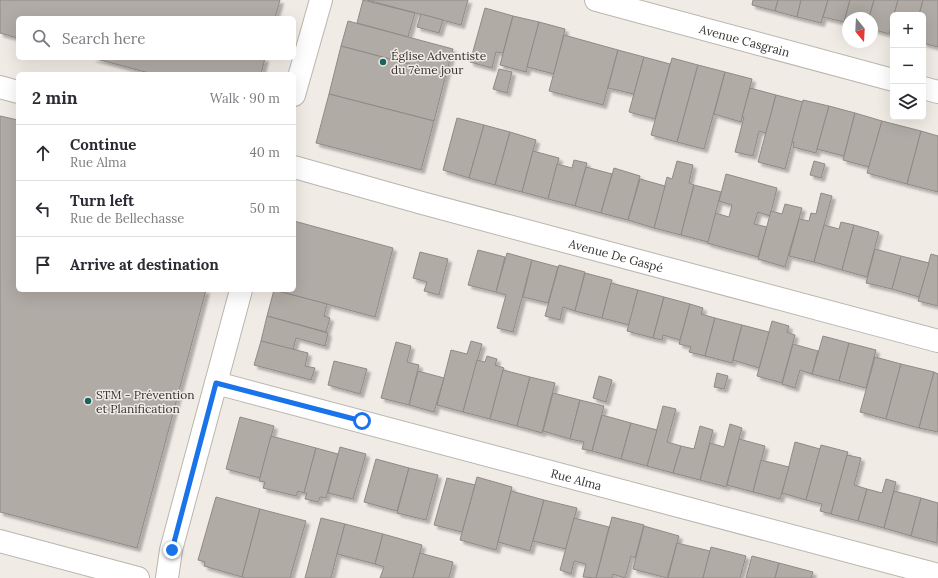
<!DOCTYPE html>
<html lang="en">
<head>
<meta charset="utf-8">
<style>
	:root { --surface:#fff; --page:#f7f7f7; --text:#2b2b33; --muted:#7c7c81; --line:#e1e1e2 }
	body { margin:0; font-family:Lora,serif; background:var(--page); color:var(--text) }
	.controls { position:absolute; right:12px; top:12px; display:grid; overflow:hidden; border-radius:6px; box-shadow:0 4px 16px #0002 }
	.controls button { width:36px; height:36px; display:grid; place-items:center; padding:0; border:0; border-bottom:1px solid var(--line); background:var(--surface); color:var(--text); font:20px sans-serif }
	.compass { position:absolute; left:842px; top:12px; width:36px; height:36px; border-radius:50%; background:var(--surface); box-shadow:0 4px 16px #0002; rotate:162deg }
	.stop { position:absolute; width:12px; height:12px; margin:-9px; border:3px solid #1a73e8; border-radius:50%; background:#fff }
	.stop.end { background:#1a73e8; border-color:#fff; box-shadow:0 1px 4px #0008 }
	.list { margin:0; padding:0; list-style:none }
	h2 { display:flex; justify-content:space-between; align-items:center; height:52px; margin:0; padding:0 16px; font-size:17px }
	h2 small { font-size:13px; font-weight:400; color:var(--muted) }
	.list li { display:grid; grid-template-columns:26px 1fr auto; gap:12px; align-items:center; box-sizing:border-box; height:56px; padding:0 16px; border-top:1px solid var(--line) }
	.list b { display:block; font-size:15px; white-space:nowrap }
	.list p { margin:0; font-size:13px; white-space:nowrap; color:var(--muted) }
	.list em { font-size:13px; font-style:normal; color:var(--muted) }
	.icon { flex:none; width:22px; height:22px; fill:none; stroke:currentColor; stroke-width:2; stroke-linecap:round; stroke-linejoin:round }
	.map { position:relative; flex:none; width:938px; height:578px; overflow:hidden }
	.search { position:absolute; background:var(--surface); box-shadow:0 4px 16px #0002; left:16px; top:16px; width:280px; height:44px; display:flex; align-items:center; gap:10px; box-sizing:border-box; padding:0 14px; border-radius:6px; color:var(--muted); font-size:15px }
	.panel { position:absolute; background:var(--surface); box-shadow:0 4px 16px #0002; left:16px; top:72px; width:280px; height:220px; border-radius:6px }
	.map>svg:first-child { display:block }
	.building { fill:#b1aba6; stroke:#8f8a85; filter:url(#shadow) }
	.lines { fill:none; stroke-linecap:round; stroke-linejoin:round }
	.minor-casing { stroke:#bab5af; stroke-width:24 }
	.minor { stroke:#fff; stroke-width:22 }
	.route { stroke:#1a73e8; stroke-width:5 }
	.poi-dot { fill:#18655f; stroke:#f1ebe5; stroke-width:1.5 }
	.labels { text-anchor:middle; dominant-baseline:central; stroke-width:3; stroke-linejoin:round; paint-order:stroke }
	.street-label { font-size:12px; fill:#353230; stroke:#f1ebe5 }
	.poi-label { font-size:12px; fill:#353230; stroke:#f1ebe5; text-anchor:start }
</style>
</head>
<body>
<div class="map">
<svg width="938" height="578" viewBox="0 0 938 578">
	<defs>
		<filter id="shadow"><feDropShadow dx="3.5" dy="3.5" stdDeviation="1" flood-color="#0004"/></filter>
	</defs>
	<rect width="100%" height="100%" fill="#f1ebe5"/>
	<g class="building">
		<path d="M0,0H280L275,18H18V38L0,33Z"/>
		<path d="M363,0L415,13L408,37L357,23Z"/>
		<path d="M367,0H468L461,25Z"/>
		<path d="M753,0H778L775,11L752,5Z"/>
		<path d="M778,0H801L797,17L775,11Z"/>
		<path d="M801,0H828L821,23L797,17Z"/>
		<path d="M828,0H850L844,22L823,17Z"/>
		<path d="M850,0H874L869,18H848V23L844,22Z"/>
		<path d="M874,0H898L894,15H893V20L889,34L872,29V18H869Z"/>
		<path d="M898,0H923L919,15H894Z"/>
		<path d="M923,0H938V47L923,43V15H919Z"/>
		<path d="M485,8L513,16L503,53L496,52L492,68L470,62Z"/>
		<path d="M421,14L443,20L439,33L417,27Z"/>
		<path d="M513,16L539,22L526,72L500,65Z"/>
		<path d="M348,21L453,49L446,74L341,46Z"/>
		<path d="M539,22L565,29L554,74L527,67Z"/>
		<path d="M564,35L618,50L603,105L549,91Z"/>
		<path d="M341,46L446,74L434,121L329,94Z"/>
		<path d="M618,50L644,57L634,94L608,88Z"/>
		<path d="M644,57L670,64L655,119L629,112Z"/>
		<path d="M93,58H265L261,74H153Z"/>
		<path d="M672,58L698,65L677,142L651,135Z"/>
		<path d="M698,65L725,72L704,149L677,142Z"/>
		<path d="M499,69L512,72L507,93L493,89Z"/>
		<path d="M725,72L752,79L741,122L714,114Z"/>
		<path d="M750,88L776,95L766,133L759,131L753,156L735,152L744,117H742Z"/>
		<path d="M329,94L434,121L421,170L316,143Z"/>
		<path d="M776,95L803,102L785,169L758,162Z"/>
		<path d="M803,100L829,106L816,153L793,147L794,142H792Z"/>
		<path d="M829,106L855,113L844,156L817,149Z"/>
		<path d="M855,113L882,121L869,167L843,160Z"/>
		<path d="M0,116L18,120V290H206L137,548L0,512Z"/>
		<path d="M457,118L484,125L469,178L443,170Z"/>
		<path d="M882,121L921,131L907,184L867,173Z"/>
		<path d="M484,125L510,132L495,185L469,178Z"/>
		<path d="M921,131L938,136V192L907,184Z"/>
		<path d="M510,132L536,140L522,192L495,185Z"/>
		<path d="M533,151L559,158L548,199L522,192Z"/>
		<path d="M574,160L587,163L575,206L548,199L557,164L572,168Z"/>
		<path d="M677,161L693,165L689,183L694,185L681,235L654,228L667,177L672,179Z"/>
		<path d="M814,161L825,164L821,178L810,175Z"/>
		<path d="M586,167L612,174L601,213L575,206Z"/>
		<path d="M614,168L640,176L628,220L601,213Z"/>
		<path d="M726,174L777,188L770,216L758,212L754,224L767,227L758,257L707,243L715,213L729,217L732,205L719,201Z"/>
		<path d="M640,179L665,186L654,228L628,220Z"/>
		<path d="M694,185L721,192L708,242L681,235Z"/>
		<path d="M821,193L832,196L814,262L789,256L799,219L809,221L811,213L816,214Z"/>
		<path d="M785,204L802,208L785,267L758,259L771,211L782,214Z"/>
		<path d="M294,221L393,248L375,317L274,290H294Z"/>
		<path d="M841,222L854,225L842,270L814,262L824,225L839,229Z"/>
		<path d="M854,225L879,232L867,277L842,270Z"/>
		<path d="M875,249L901,256L892,289L866,283Z"/>
		<path d="M478,250L505,257L496,292L468,285Z"/>
		<path d="M420,252L448,259L439,295L424,291L427,282L413,278Z"/>
		<path d="M507,253L532,260L513,332L497,328L506,295L496,292Z"/>
		<path d="M931,254L938,256V306L918,301Z"/>
		<path d="M901,256L929,263L919,297L892,289Z"/>
		<path d="M532,260L558,267L548,303L523,297Z"/>
		<path d="M559,265L585,272L575,311L563,307L560,320L545,316Z"/>
		<path d="M585,273L612,280L602,318L575,311Z"/>
		<path d="M611,283L638,290L629,325L602,318Z"/>
		<path d="M274,290L327,304L324,316L330,318L326,332L267,316Z"/>
		<path d="M638,290L664,297L653,338L627,331Z"/>
		<path d="M664,297L690,304L680,340L663,335L662,340L653,338Z"/>
		<path d="M690,304L703,308L701,314L715,318L705,356L689,352L691,347L679,344Z"/>
		<path d="M267,316L328,333L325,346L296,338L293,350L261,341Z"/>
		<path d="M715,318L742,325L732,363L705,356Z"/>
		<path d="M772,321L789,326L787,332L795,335L782,383L757,376Z"/>
		<path d="M742,325L769,332L759,368L733,360Z"/>
		<path d="M823,336L849,343L839,381L812,374Z"/>
		<path d="M261,341L308,353L305,366L315,368L311,380L254,365Z"/>
		<path d="M471,341L482,344L463,412L437,405L451,350L467,354Z"/>
		<path d="M396,342L411,346L407,362L419,365L409,405L381,398Z"/>
		<path d="M849,343L876,350L866,388L839,381Z"/>
		<path d="M793,344L818,351L812,374L800,370L795,388L782,384Z"/>
		<path d="M487,356L497,359L495,365L504,368L490,419L463,412L477,360L485,362Z"/>
		<path d="M875,357L901,364L886,419L860,412Z"/>
		<path d="M334,361L367,369L360,394L328,385Z"/>
		<path d="M901,364L934,372L919,428L886,419Z"/>
		<path d="M503,370L530,377L517,426L490,419Z"/>
		<path d="M418,371L444,378L434,412L409,405Z"/>
		<path d="M934,372L938,374V432L919,428Z"/>
		<path d="M717,373L728,376L724,389L714,387Z"/>
		<path d="M599,376L612,380L606,402L593,398Z"/>
		<path d="M530,377L555,383L542,433L517,426Z"/>
		<path d="M553,393L580,400L570,439L543,431Z"/>
		<path d="M580,400L604,406L592,451L582,449L584,442L570,439Z"/>
		<path d="M663,406L676,409L667,442L681,446L673,473L647,466Z"/>
		<path d="M602,415L631,423L621,459L592,451Z"/>
		<path d="M240,417L274,426L260,478L226,469Z"/>
		<path d="M631,423L657,430L647,466L621,459Z"/>
		<path d="M730,424L742,428L726,487L700,480L710,443L724,447Z"/>
		<path d="M700,426L713,430L700,480L673,473L681,446L694,449Z"/>
		<path d="M271,436L316,448L304,493L298,491L296,496L263,488L265,482L259,481Z"/>
		<path d="M739,439L765,446L753,492L727,485Z"/>
		<path d="M795,442L820,449L806,500L782,493Z"/>
		<path d="M821,445L848,452L831,514L820,511L822,504L806,500Z"/>
		<path d="M340,447L366,454L353,499L328,493Z"/>
		<path d="M316,448L338,454L326,498L320,497L318,502L305,499L307,493H304Z"/>
		<path d="M847,455L861,458L854,485L867,489L858,521L831,514Z"/>
		<path d="M376,459L409,468L397,511L364,502Z"/>
		<path d="M761,460L789,467L780,499L753,492Z"/>
		<path d="M409,468L438,475L426,520L397,513Z"/>
		<path d="M477,477L512,487L496,550L460,540Z"/>
		<path d="M447,478L475,485L462,532L434,525Z"/>
		<path d="M886,479L896,482L884,528L858,521L867,489L882,493Z"/>
		<path d="M511,491L544,500L530,551L498,542Z"/>
		<path d="M894,491L921,498L911,536L884,528Z"/>
		<path d="M216,497L260,509L242,577L204,566L205,562L198,560Z"/>
		<path d="M921,498L938,503L937,543L911,536Z"/>
		<path d="M544,500L577,508L566,549L533,541Z"/>
		<path d="M260,509L306,521L290,578H246L242,577Z"/>
		<path d="M612,517L644,525L635,558L631,556L625,578L613,574L612,578H596Z"/>
		<path d="M321,518L345,524L337,554L331,578H305Z"/>
		<path d="M574,518L609,527L596,578L583,577L586,564L574,561L571,574L560,570Z"/>
		<path d="M345,524L383,534L375,564L337,554Z"/>
		<path d="M644,526L679,536L667,578L633,569Z"/>
		<path d="M383,534L422,545L413,578H380L384,567L375,564Z"/>
		<path d="M677,543L710,551L703,578H668Z"/>
		<path d="M711,547L746,556L740,578H703Z"/>
		<path d="M420,553L453,562L449,578H413Z"/>
		<path d="M752,556L779,563L775,578H746Z"/>
		<path d="M779,563L813,572L811,578H775Z"/>
	</g>
	<g class="lines">
		<defs>
			<g id="minor">
				<path id="s1" d="M596,0L893,80"/>
				<path d="M0,87L18,92"/>
				<path d="M923,88L938,92"/>
				<path d="M294,95L321,0"/>
				<path id="s2" d="M294,167L422,203L938,341"/>
				<path id="s3" d="M216,383L938,575"/>
				<path d="M0,541L138,578"/>
				<path d="M167,578L171,550L241,290"/>
			</g>
		</defs>
		<use href="#minor" class="minor-casing"/>
		<use href="#minor" class="minor"/>
	</g>
	<g class="lines">
		<path class="route" d="M172,550L216,383L362,421"/>
	</g>
	<g class="poi-dot">
		<circle cx="383" cy="62" r="4"/>
		<circle cx="88" cy="401" r="4"/>
	</g>
	<g class="labels">
		<g class="street-label">
			<text stroke="none"><textPath href="#s1" startOffset="154">Avenue Casgrain</textPath></text>
			<text stroke="none"><textPath href="#s2" startOffset="334">Avenue De Gaspé</textPath></text>
			<text stroke="none"><textPath href="#s3" startOffset="373">Rue Alma</textPath></text>
		</g>
		<g class="poi-label">
			<text x="391" y="55">Église Adventiste<tspan x="391" dy="14">du 7ème jour</tspan></text>
			<text x="96" y="394">STM - Prévention<tspan x="96" dy="14">et Planification</tspan></text>
		</g>
	</g>
</svg>
<div class="controls">
<button>+</button>
<button>−</button>
<button><svg class="icon" aria-label="layers" viewBox="0 0 24 24"><path d="M12 4l9 5-9 5-9-5zM3 14l9 5 9-5"/></svg></button>
</div>
<svg class="compass" viewBox="-18 -18 36 36"><path d="M0-13l5 13h-10z" fill="#e53935"/><path d="M0 13l5-13h-10z" fill="#7c7c81"/></svg>
<div class="stop" style="left:362px;top:421px"></div>
<div class="stop end" style="left:172px;top:550px"></div>
<div class="search"><svg class="icon" aria-label="search" viewBox="0 0 24 24"><circle cx="10" cy="10" r="6"/><path d="M15 15l6 6"/></svg>Search here</div>
<section class="panel">
<h2>2 min<small>Walk · 90 m</small></h2>
<ul class="list">
<li><svg class="icon" aria-label="ahead" viewBox="0 0 24 24"><path d="M12 20V5M6 11l6-6 6 6"/></svg><div><b>Continue</b><p>Rue Alma</p></div><em>40 m</em></li>
<li><svg class="icon" aria-label="left" viewBox="0 0 24 24"><path d="M17 20v-9H6M10 6l-5 5 5 5"/></svg><div><b>Turn left</b><p>Rue de Bellechasse</p></div><em>50 m</em></li>
<li><svg class="icon" aria-label="arrive" viewBox="0 0 24 24"><path d="M6 21V4h12l-3 4 3 4H6"/></svg><div><b>Arrive at destination</b></div></li>
</ul>
</section>
</div>
</body>
</html>
